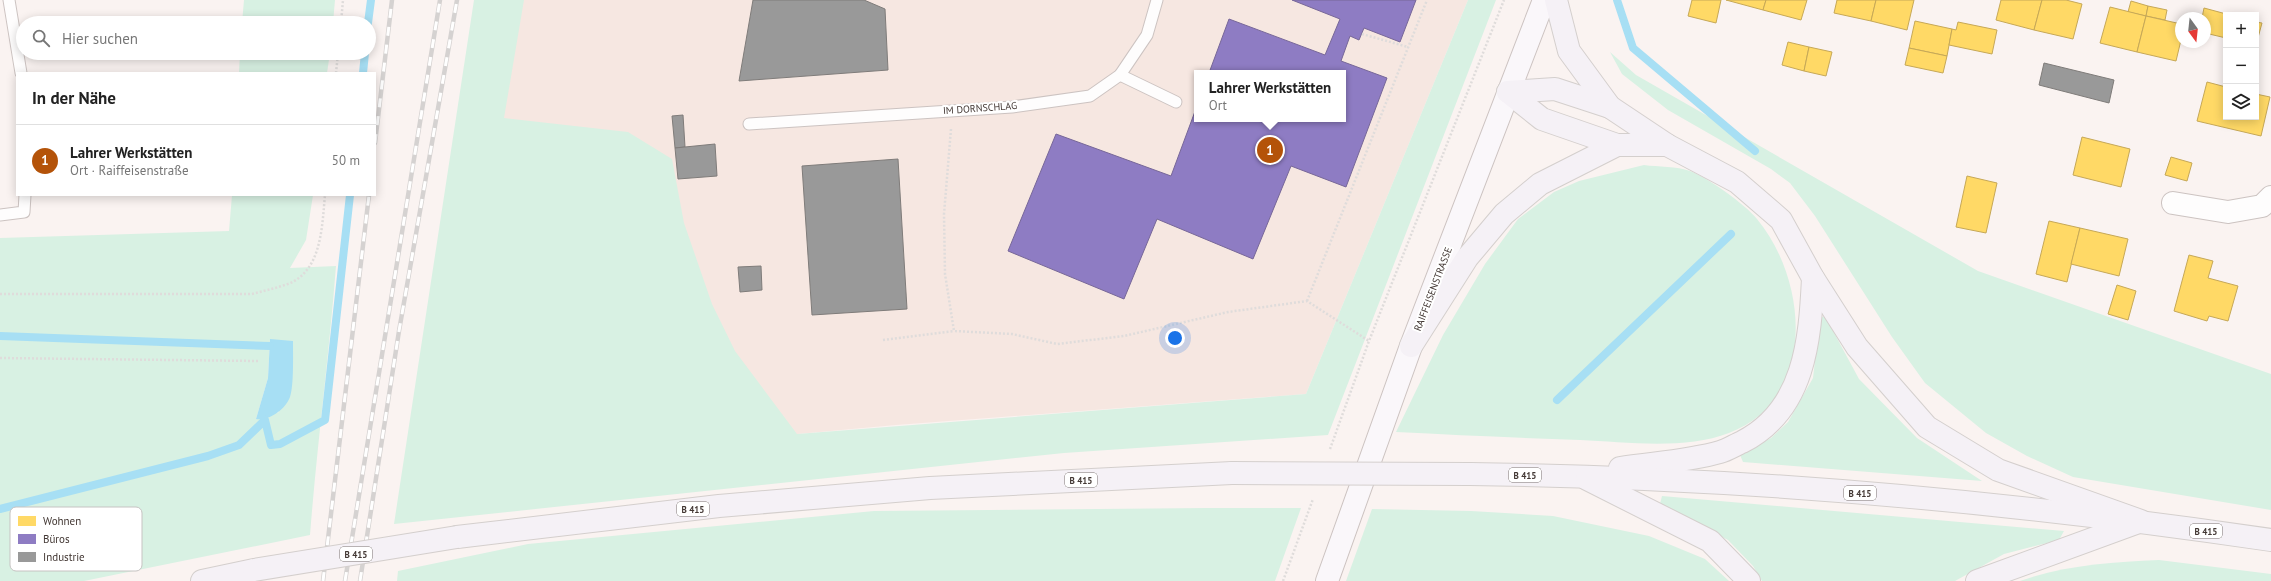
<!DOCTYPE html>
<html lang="de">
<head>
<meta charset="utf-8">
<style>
	:root { --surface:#fff; --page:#f2f2f2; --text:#222; --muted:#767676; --line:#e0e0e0; --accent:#b45309 }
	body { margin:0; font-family:"PT Sans",sans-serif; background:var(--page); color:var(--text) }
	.controls { position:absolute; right:12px; top:12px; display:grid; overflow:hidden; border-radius:0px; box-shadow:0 2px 10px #0003 }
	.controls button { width:36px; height:36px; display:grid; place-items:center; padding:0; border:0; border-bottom:1px solid var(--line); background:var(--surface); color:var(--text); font:20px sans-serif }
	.compass { position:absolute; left:2175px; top:12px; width:36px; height:36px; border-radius:50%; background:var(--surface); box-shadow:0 2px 10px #0003; rotate:165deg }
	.you { position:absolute; left:1175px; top:338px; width:14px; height:14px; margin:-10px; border:3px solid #fff; border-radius:50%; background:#1a73e8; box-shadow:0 0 0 6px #1a73e833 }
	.badge { display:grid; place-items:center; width:26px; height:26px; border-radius:50%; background:var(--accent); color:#fff; font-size:13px; font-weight:700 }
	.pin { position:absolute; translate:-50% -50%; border:2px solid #fff; box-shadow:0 1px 4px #0006 }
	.popup { position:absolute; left:1194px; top:70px; width:152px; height:52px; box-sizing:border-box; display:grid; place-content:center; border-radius:0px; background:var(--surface); filter:drop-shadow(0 1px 3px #0005); font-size:13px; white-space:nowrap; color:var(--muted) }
	.popup b { font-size:15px; color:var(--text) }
	.popup::after { content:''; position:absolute; left:50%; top:100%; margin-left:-8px; border:8px solid transparent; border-top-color:var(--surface) }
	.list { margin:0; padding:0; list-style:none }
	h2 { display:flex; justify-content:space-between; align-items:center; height:52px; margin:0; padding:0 16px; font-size:17px }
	h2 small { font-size:13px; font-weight:400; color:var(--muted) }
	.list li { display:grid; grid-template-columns:26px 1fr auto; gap:12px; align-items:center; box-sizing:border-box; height:72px; padding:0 16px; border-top:1px solid var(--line) }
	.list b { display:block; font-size:15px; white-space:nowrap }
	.list p { margin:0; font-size:13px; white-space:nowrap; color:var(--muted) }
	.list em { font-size:13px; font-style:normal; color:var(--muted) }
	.icon { flex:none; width:22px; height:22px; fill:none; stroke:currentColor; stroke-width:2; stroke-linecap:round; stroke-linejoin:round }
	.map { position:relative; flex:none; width:2271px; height:581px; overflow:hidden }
	.search { position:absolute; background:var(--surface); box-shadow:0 2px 10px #0003; left:16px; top:16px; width:360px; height:44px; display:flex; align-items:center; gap:10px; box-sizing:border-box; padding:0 14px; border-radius:22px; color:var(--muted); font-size:15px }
	.panel { position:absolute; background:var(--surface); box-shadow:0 2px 10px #0003; left:16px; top:72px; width:360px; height:124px; border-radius:0px }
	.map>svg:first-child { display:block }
	.built { fill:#f6e7e1; fill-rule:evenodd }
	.green { fill:#d8f1e3; fill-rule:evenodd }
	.water { fill:#a7dff4 }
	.homes { fill:#ffd966; stroke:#c6a857 }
	.offices { fill:#8e7cc3; stroke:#776798 }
	.industry { fill:#999; stroke:#7f7c7a }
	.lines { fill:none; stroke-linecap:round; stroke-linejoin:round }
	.stream { stroke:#a7dff4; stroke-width:8 }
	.lane-casing { stroke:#ccc3c1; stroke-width:13 }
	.street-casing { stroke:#ccc3c1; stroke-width:24 }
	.secondary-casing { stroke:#ccc3c1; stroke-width:24 }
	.primary-casing { stroke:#d4cfcd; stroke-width:24 }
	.path { stroke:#dfdcdb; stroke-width:2.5; stroke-dasharray:2 2; stroke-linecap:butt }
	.lane { stroke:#fefdfd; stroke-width:11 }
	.street { stroke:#fefdfd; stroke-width:22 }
	.secondary { stroke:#faf7fa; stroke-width:22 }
	.primary { stroke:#f5f1f6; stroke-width:22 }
	.rail-casing { stroke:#d5d2d1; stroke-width:4.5 }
	.rail { stroke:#fff; stroke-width:3; stroke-dasharray:9; stroke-linecap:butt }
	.primary-bridge-casing { stroke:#d4cfcd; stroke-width:24; stroke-linecap:butt }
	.primary-bridge { stroke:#f5f1f6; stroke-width:22 }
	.labels { text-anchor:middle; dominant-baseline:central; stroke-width:4; stroke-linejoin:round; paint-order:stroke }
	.shield { fill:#fff; stroke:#7b7370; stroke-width:1 }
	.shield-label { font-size:9px; font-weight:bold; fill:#423733 }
	.street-label { font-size:10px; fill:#423733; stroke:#fff }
	.key { fill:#fff; stroke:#c6c3c2; stroke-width:1 }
	.key-label { font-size:11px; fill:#423733 }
</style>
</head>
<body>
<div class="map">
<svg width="2271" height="581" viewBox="0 0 2271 581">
	<rect width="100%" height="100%" fill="#faf3f1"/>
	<path class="built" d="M523,0H1468L1306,394L896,425L445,466ZM1197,73H1343V119H1197Z"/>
	<g class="green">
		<path d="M244,0H335L333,23H242Z"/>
		<path d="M474,0H524L504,118L628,132L672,159L684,223L712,304L735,351L797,434L1306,394L1468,0H1496L1328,435L1064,453L394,524Z"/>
		<path d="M1610,52L1636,75L1978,271L2271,374V510L2073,477L2027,456L1986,433L1925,383L1892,337L1815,216L1790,183L1771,169L1668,110L1622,74Z"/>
		<path d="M240,53H330L327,73H239Z"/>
		<path d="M1644,165C1658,167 1677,166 1690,171C1708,178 1745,204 1757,219C1808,280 1818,400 1729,433C1685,450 1626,442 1580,440C1519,438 1457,435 1396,432L1443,335L1485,264L1518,219L1554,192L1579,181Z"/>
		<path d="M232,195H313L306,240L290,268L336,266C329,356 317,445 310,535L84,581H0V238L229,231ZM270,339L279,412L256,419L268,378Z"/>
		<path d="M1825,316L1859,379L1917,438L1982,481L1743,462L1740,455L1771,438L1788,422L1813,378L1820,318Z"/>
		<path d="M1662,496L2064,531L2059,540L2004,554L1955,581H1762L1753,566L1728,540L1660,504Z"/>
		<path d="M1206,508H1301L1275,581H397L398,571L528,544L874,511Z"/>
		<path d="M1372,509L1471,511L1553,516L1649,536L1705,559L1729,581H1346Z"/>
		<path d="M2159,560L2271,574V581H2020C2066,565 2111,562 2159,560Z"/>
	</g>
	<path class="water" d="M270,339L293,341C293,355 294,386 290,397C285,410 269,421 256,419L268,378Z"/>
	<g class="homes">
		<path d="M1692,0H1721L1716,23L1688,16Z"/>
		<path d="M1726,0H1766L1763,10Z"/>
		<path d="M1766,0H1807L1801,20L1763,10Z"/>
		<path d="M1837,0H1876L1871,21L1834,13Z"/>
		<path d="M1876,0H1914L1907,30L1871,21Z"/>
		<path d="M2001,0H2042L2034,30L1996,20Z"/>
		<path d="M2042,0H2066L2082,4L2073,39L2034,30Z"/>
		<path d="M2131,1L2148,6L2146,16L2128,12Z"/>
		<path d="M2148,6L2167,10L2165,20L2146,16Z"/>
		<path d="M2110,7L2146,16L2137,52L2100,43Z"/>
		<path d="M2204,8L2230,15H2226V38L2205,33V18H2202Z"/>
		<path d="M2146,16L2181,24V40L2176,61L2137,52Z"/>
		<path d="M1915,21L1952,29L1947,56L1909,48Z"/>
		<path d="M1958,22L1997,30L1992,54L1949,45L1952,29L1956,30Z"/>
		<path d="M2256,22L2262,23L2256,45Z"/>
		<path d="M1788,42L1809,47L1804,71L1782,65Z"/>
		<path d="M1809,47L1832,52L1826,76L1804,71Z"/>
		<path d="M1909,48L1947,56L1943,73L1905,65Z"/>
		<path d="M2207,82L2226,87V117H2256V94L2270,97L2261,136L2197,121Z"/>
		<path d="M2082,137L2130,149L2121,187L2073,175Z"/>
		<path d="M2171,157L2192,163L2187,181L2165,175Z"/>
		<path d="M1967,176L1997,183L1986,233L1956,227Z"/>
		<path d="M2049,221L2080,228L2067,282L2036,274Z"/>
		<path d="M2080,228L2128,239L2119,276L2071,264Z"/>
		<path d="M2189,255L2213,261L2208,278L2238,286L2228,321L2209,316L2207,321L2174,311Z"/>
		<path d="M2117,285L2136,291L2128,320L2108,314Z"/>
	</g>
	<path class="offices" d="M1292,0H1416L1400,42L1364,28L1359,40L1350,36L1341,61L1387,78L1346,187L1291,166L1253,259L1157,219L1124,299L1008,251L1056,134L1171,176L1197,106V119H1343V73H1209L1229,19L1325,55L1340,19Z"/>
	<g class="industry">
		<path d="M753,0H864L885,9L888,70L739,81Z"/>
		<path d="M2044,63L2114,80L2109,103L2039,85Z"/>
		<path d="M683,115L685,147L675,148L672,116Z"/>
		<path d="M715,144L717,176L678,179L675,148Z"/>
		<path d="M898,159L907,309L812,315L802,166Z"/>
		<path d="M761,266L762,290L740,292L738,267Z"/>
	</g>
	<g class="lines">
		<g class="stream">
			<path d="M1617,0L1633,48L1755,151"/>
			<path d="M368,23L371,0"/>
			<path d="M363,73L365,53"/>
			<path d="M0,336L270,346"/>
			<path d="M1557,400L1731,234"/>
			<path d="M0,509L208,456L239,445L265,420L271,445L280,444L325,420L350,195"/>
		</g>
		<defs>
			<g id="lane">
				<path d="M9,0L21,73"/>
				<path d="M1120,75L1176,102"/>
				<path d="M749,124L1012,107L1090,96L1120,75L1147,35L1157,0"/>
				<path d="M0,215L24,212L25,195"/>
			</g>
			<path id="street" d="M2173,203L2228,212L2262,206L2271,197"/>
			<path id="secondary" d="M1327,581L1411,346L1544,0"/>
			<g id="primary">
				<path d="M1556,0L1569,51L1610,107L1667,145L1737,182L1781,220L1813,278L1857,347L1927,427L1998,470L2141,521"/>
				<path d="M1508,92L1542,119L1617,145"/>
				<path d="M1508,92L1555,89L1610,107"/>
				<path d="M1411,346L1467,258L1504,214L1540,184L1617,145H1667"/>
				<path d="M1620,468C1652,463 1689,461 1720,452C1727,450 1735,445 1742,442C1805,410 1810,340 1813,278"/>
				<path d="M1470,474C1738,477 2006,501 2271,540"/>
				<path d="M1587,479L1710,541L1749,581"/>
				<path d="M457,537L719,506L930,488L1232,473"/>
				<path d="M202,581L254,570"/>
				<path d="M1977,581L2136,523"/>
			</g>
		</defs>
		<use href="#lane" class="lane-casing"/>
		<use href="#street" class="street-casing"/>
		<use href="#secondary" class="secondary-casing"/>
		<use href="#primary" class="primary-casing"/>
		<g class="path">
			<path d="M341,23L343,0"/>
			<path d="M1362,34L1408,47"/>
			<path d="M336,73L338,53"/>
			<path d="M951,129L944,214L945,274L954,331L1012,334L1057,344L1124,336L1228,312L1307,301L1369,341"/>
			<path d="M0,294H252C264,291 276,288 288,284C322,271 322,226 325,195"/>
			<path d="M1307,301L1427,0"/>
			<path d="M883,340L954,331"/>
			<path d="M0,358L258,361"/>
			<path d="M1330,449L1369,341L1504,0"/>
			<path d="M1283,581L1313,499"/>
		</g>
		<use href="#lane" class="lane"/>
		<use href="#street" class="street"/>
		<use href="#secondary" class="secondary"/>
		<use href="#primary" class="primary"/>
		<defs>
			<g id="rail">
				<path d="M375,143L392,0"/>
				<path d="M323,581L369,195"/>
				<path d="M345,581L440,0"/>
				<path d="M360,581L399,331L457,0"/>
			</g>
		</defs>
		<use href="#rail" class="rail-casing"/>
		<use href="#rail" class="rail"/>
		<defs>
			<g id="primary-bridge">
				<path d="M1232,473L1470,474"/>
				<path d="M254,570L457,537"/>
			</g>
		</defs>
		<use href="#primary-bridge" class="primary-bridge-casing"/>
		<use href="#primary-bridge" class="primary-bridge"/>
	</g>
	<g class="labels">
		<g class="shield">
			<rect x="1509" y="468" width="32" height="14" rx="3"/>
			<rect x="1065" y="473" width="32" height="14" rx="3"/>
			<rect x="1844" y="486" width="32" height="14" rx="3"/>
			<rect x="677" y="502" width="32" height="14" rx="3"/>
			<rect x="2190" y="524" width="32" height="14" rx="3"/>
			<rect x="340" y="547" width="32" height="14" rx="3"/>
		</g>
		<g class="shield-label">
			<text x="1525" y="475">B 415</text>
			<text x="1081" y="480">B 415</text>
			<text x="1860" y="493">B 415</text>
			<text x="693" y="509">B 415</text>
			<text x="2206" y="531">B 415</text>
			<text x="356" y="554">B 415</text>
		</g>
		<g class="street-label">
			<text transform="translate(980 108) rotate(-4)">IM DORNSCHLAG</text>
			<text transform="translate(1433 289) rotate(-69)">RAIFFEISENSTRASSE</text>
		</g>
	</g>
	<rect x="10" y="507" width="132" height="64" rx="6" class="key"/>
	<rect x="18" y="516" width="18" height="10" fill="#ffd966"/>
	<rect x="18" y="534" width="18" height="10" fill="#8e7cc3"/>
	<rect x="18" y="552" width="18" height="10" fill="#999"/>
	<g class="key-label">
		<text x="43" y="525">Wohnen</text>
		<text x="43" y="543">Büros</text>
		<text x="43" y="561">Industrie</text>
	</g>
</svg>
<div class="controls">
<button>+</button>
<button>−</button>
<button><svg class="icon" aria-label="layers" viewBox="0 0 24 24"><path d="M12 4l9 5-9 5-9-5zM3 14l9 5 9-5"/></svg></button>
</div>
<svg class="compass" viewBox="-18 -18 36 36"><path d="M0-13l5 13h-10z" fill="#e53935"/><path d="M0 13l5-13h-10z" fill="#767676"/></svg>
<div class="you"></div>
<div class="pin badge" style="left:1270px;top:150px">1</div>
<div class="popup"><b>Lahrer Werkstätten</b>Ort</div>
<div class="search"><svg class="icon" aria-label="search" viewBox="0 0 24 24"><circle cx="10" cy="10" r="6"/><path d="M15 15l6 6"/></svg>Hier suchen</div>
<section class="panel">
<h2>In der Nähe<small></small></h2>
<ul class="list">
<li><span class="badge">1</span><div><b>Lahrer Werkstätten</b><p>Ort · Raiffeisenstraße</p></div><em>50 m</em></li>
</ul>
</section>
</div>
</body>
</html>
